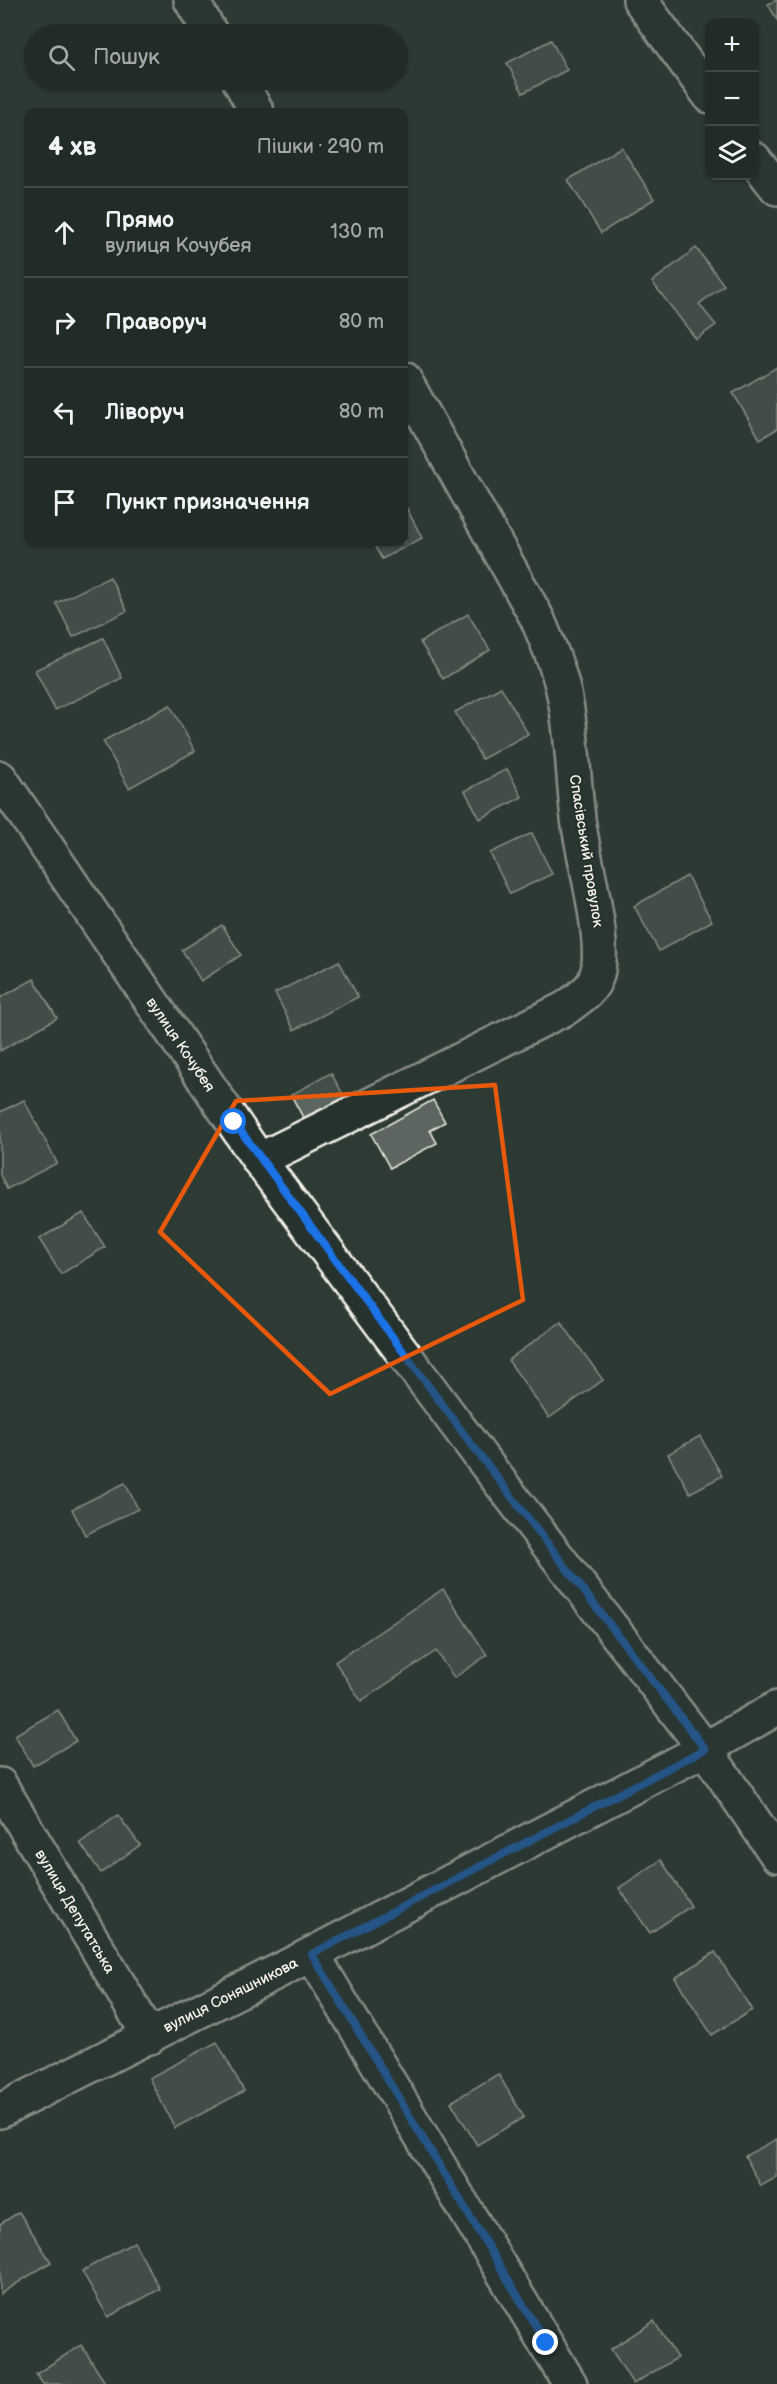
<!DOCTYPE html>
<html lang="uk">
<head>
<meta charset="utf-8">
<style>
	:root { --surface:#222c27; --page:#2e3833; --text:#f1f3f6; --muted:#a2a7a7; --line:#3f4844 }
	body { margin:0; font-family:"Balsamiq Sans",sans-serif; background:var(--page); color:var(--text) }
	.controls { position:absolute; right:18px; top:18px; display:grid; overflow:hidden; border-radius:12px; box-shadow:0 2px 4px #0004 }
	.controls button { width:54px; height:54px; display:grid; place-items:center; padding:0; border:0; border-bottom:2px solid var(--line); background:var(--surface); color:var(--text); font:30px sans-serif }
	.stop { position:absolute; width:18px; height:18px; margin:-14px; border:4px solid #1a73e8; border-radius:50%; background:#fff }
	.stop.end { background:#1a73e8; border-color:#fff; box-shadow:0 2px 6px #0008 }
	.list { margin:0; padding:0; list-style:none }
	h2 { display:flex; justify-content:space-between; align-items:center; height:78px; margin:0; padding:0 24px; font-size:26px }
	h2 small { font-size:20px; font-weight:400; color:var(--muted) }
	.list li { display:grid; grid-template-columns:39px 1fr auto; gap:18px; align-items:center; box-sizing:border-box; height:90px; padding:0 24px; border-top:2px solid var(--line) }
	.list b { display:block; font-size:22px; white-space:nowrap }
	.list p { margin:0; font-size:20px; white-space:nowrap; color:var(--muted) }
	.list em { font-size:20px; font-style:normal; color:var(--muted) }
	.icon { flex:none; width:33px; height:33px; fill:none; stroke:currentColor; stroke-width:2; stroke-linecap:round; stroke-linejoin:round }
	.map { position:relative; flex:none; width:777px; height:2384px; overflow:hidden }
	.search { position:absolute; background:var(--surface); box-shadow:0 2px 4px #0004; left:24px; top:24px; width:384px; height:66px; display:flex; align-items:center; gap:15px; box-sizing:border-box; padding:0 21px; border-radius:33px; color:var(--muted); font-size:22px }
	.panel { position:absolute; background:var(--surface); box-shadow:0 2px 4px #0004; left:24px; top:108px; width:384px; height:438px; border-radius:12px }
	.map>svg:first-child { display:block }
	.building { fill:#5c655e; stroke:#f4f1e8; stroke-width:1.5 }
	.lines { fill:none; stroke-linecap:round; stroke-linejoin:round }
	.minor-casing { stroke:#f4f1e8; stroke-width:38 }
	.minor { stroke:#26332d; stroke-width:33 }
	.route { stroke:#1a73e8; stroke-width:8 }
	.marked { fill:none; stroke:#e8590c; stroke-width:4.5; stroke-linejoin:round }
	.labels { text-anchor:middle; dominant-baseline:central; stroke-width:4.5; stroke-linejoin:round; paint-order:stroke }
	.street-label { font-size:15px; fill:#f4f1e8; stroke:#26332d }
</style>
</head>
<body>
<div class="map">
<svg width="777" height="2384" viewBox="0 0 777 2384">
	<rect width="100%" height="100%" fill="#2e3b34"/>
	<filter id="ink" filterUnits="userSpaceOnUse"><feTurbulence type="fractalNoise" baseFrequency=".0167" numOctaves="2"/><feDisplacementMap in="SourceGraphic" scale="12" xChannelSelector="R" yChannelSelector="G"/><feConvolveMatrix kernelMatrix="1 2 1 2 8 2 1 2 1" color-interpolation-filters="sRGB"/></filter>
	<g filter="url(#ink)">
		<g class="building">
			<path d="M777,0V20L768,4Z"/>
			<path d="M551,40L567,70L523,93L507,63Z"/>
			<path d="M621,147L654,199L601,233L568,180Z"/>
			<path d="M696,248L724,285L699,304L716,325L696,339L652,282Z"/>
			<path d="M777,367V429L760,439L733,393Z"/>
			<path d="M404,503L422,538L382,559L372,542H404Z"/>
			<path d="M110,577L127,611L73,637L56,603Z"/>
			<path d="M468,614L490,650L443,679L420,642Z"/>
			<path d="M103,638L122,678L55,710L35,670Z"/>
			<path d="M501,687L528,734L482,759L455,712Z"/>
			<path d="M170,705L195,751L129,788L103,741Z"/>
			<path d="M507,769L522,797L480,819L465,791Z"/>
			<path d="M532,833L552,874L510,894L490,853Z"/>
			<path d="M687,876L712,921L659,951L634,906Z"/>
			<path d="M222,925L241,955L201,981L182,950Z"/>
			<path d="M339,961L358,997L294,1030L275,993Z"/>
			<path d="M34,979L57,1018L0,1051V998Z"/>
			<path d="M331,1073L345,1098L305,1121L291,1095Z"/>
			<path d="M24,1100L57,1163L7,1189L0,1175V1112Z"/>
			<path d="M433,1100L445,1122L430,1130L437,1143L390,1168L371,1134Z"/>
			<path d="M83,1213L105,1247L61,1274L39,1239Z"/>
			<path d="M561,1322L603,1380L549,1418L508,1360Z"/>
			<path d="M700,1436L722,1476L690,1493L668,1454Z"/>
			<path d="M125,1483L138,1509L85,1535L72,1509Z"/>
			<path d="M443,1589L487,1655L454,1678L436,1651L361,1701L335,1662Z"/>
			<path d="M58,1710L76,1741L33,1766L15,1735Z"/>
			<path d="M118,1815L140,1845L101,1873L80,1843Z"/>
			<path d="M661,1860L691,1906L650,1933L619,1888Z"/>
			<path d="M715,1952L752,2010L712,2035L675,1978Z"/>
			<path d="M217,2042L244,2091L175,2128L149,2078Z"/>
			<path d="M498,2074L524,2117L477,2145L451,2102Z"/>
			<path d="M777,2139V2177L761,2186L745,2156Z"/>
			<path d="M19,2212L51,2262L0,2294V2224Z"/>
			<path d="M134,2242L160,2289L108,2317L82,2271Z"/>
			<path d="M654,2321L677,2358L633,2384L611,2349Z"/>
			<path d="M81,2345L106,2384H43L36,2374Z"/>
		</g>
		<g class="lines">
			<defs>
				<g id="minor">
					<path d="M191,0L211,34"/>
					<path d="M640,0L710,96"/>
					<path d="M239,80L257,112"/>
					<path d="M754,159L777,188"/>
					<path id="s1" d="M0,778L259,1160L483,1460L705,1749L777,1855"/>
					<path d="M259,1160L566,1008C576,1000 590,992 595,980C610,948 582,856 578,818C573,778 573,738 565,699C560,671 548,644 537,618L404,379"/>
					<path id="s2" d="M0,1785L150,2037"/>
					<path d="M312,1954L570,2384"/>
					<path id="s3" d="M0,2111L312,1954L705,1749L777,1708"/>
				</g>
			</defs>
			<use href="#minor" class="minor-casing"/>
			<use href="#minor" class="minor"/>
		</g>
	</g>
	<g class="lines" filter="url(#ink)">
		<path class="route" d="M234,1122L469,1441L705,1749L312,1954L546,2343"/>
	</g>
	<path d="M0 0H777V2384H0ZM495,1085L523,1300L330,1394L160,1232L236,1101Z" fill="#2e3b34" fill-opacity=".55" fill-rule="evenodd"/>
	<path class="marked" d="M495,1085L523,1300L330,1394L160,1232L236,1101Z"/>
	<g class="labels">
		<g class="street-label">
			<text transform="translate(586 851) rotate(81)">Спасівський провулок</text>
			<text stroke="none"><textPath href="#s1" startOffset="322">вулиця Кочубея</textPath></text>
			<text stroke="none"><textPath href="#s2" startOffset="147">вулиця Депутатська</textPath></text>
			<text stroke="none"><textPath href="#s3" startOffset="258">вулиця Соняшникова</textPath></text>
		</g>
	</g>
</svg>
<div class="controls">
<button>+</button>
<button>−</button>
<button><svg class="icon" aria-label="layers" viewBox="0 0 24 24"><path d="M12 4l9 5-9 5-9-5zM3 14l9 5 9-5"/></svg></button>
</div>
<div class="stop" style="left:234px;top:1122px"></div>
<div class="stop end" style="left:546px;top:2343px"></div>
<div class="search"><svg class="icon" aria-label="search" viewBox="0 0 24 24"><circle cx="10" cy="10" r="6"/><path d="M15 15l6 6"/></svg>Пошук</div>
<section class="panel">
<h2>4 хв<small>Пішки · 290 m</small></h2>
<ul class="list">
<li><svg class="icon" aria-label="ahead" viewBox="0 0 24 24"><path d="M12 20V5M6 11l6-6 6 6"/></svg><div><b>Прямо</b><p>вулиця Кочубея</p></div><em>130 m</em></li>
<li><svg class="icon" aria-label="right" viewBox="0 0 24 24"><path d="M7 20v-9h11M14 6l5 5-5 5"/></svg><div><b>Праворуч</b></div><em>80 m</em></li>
<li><svg class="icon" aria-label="left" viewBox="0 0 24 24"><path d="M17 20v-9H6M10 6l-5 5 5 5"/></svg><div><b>Ліворуч</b></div><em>80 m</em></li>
<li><svg class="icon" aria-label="arrive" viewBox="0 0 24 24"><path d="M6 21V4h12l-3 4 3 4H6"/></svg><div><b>Пункт призначення</b></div></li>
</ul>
</section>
</div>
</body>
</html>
